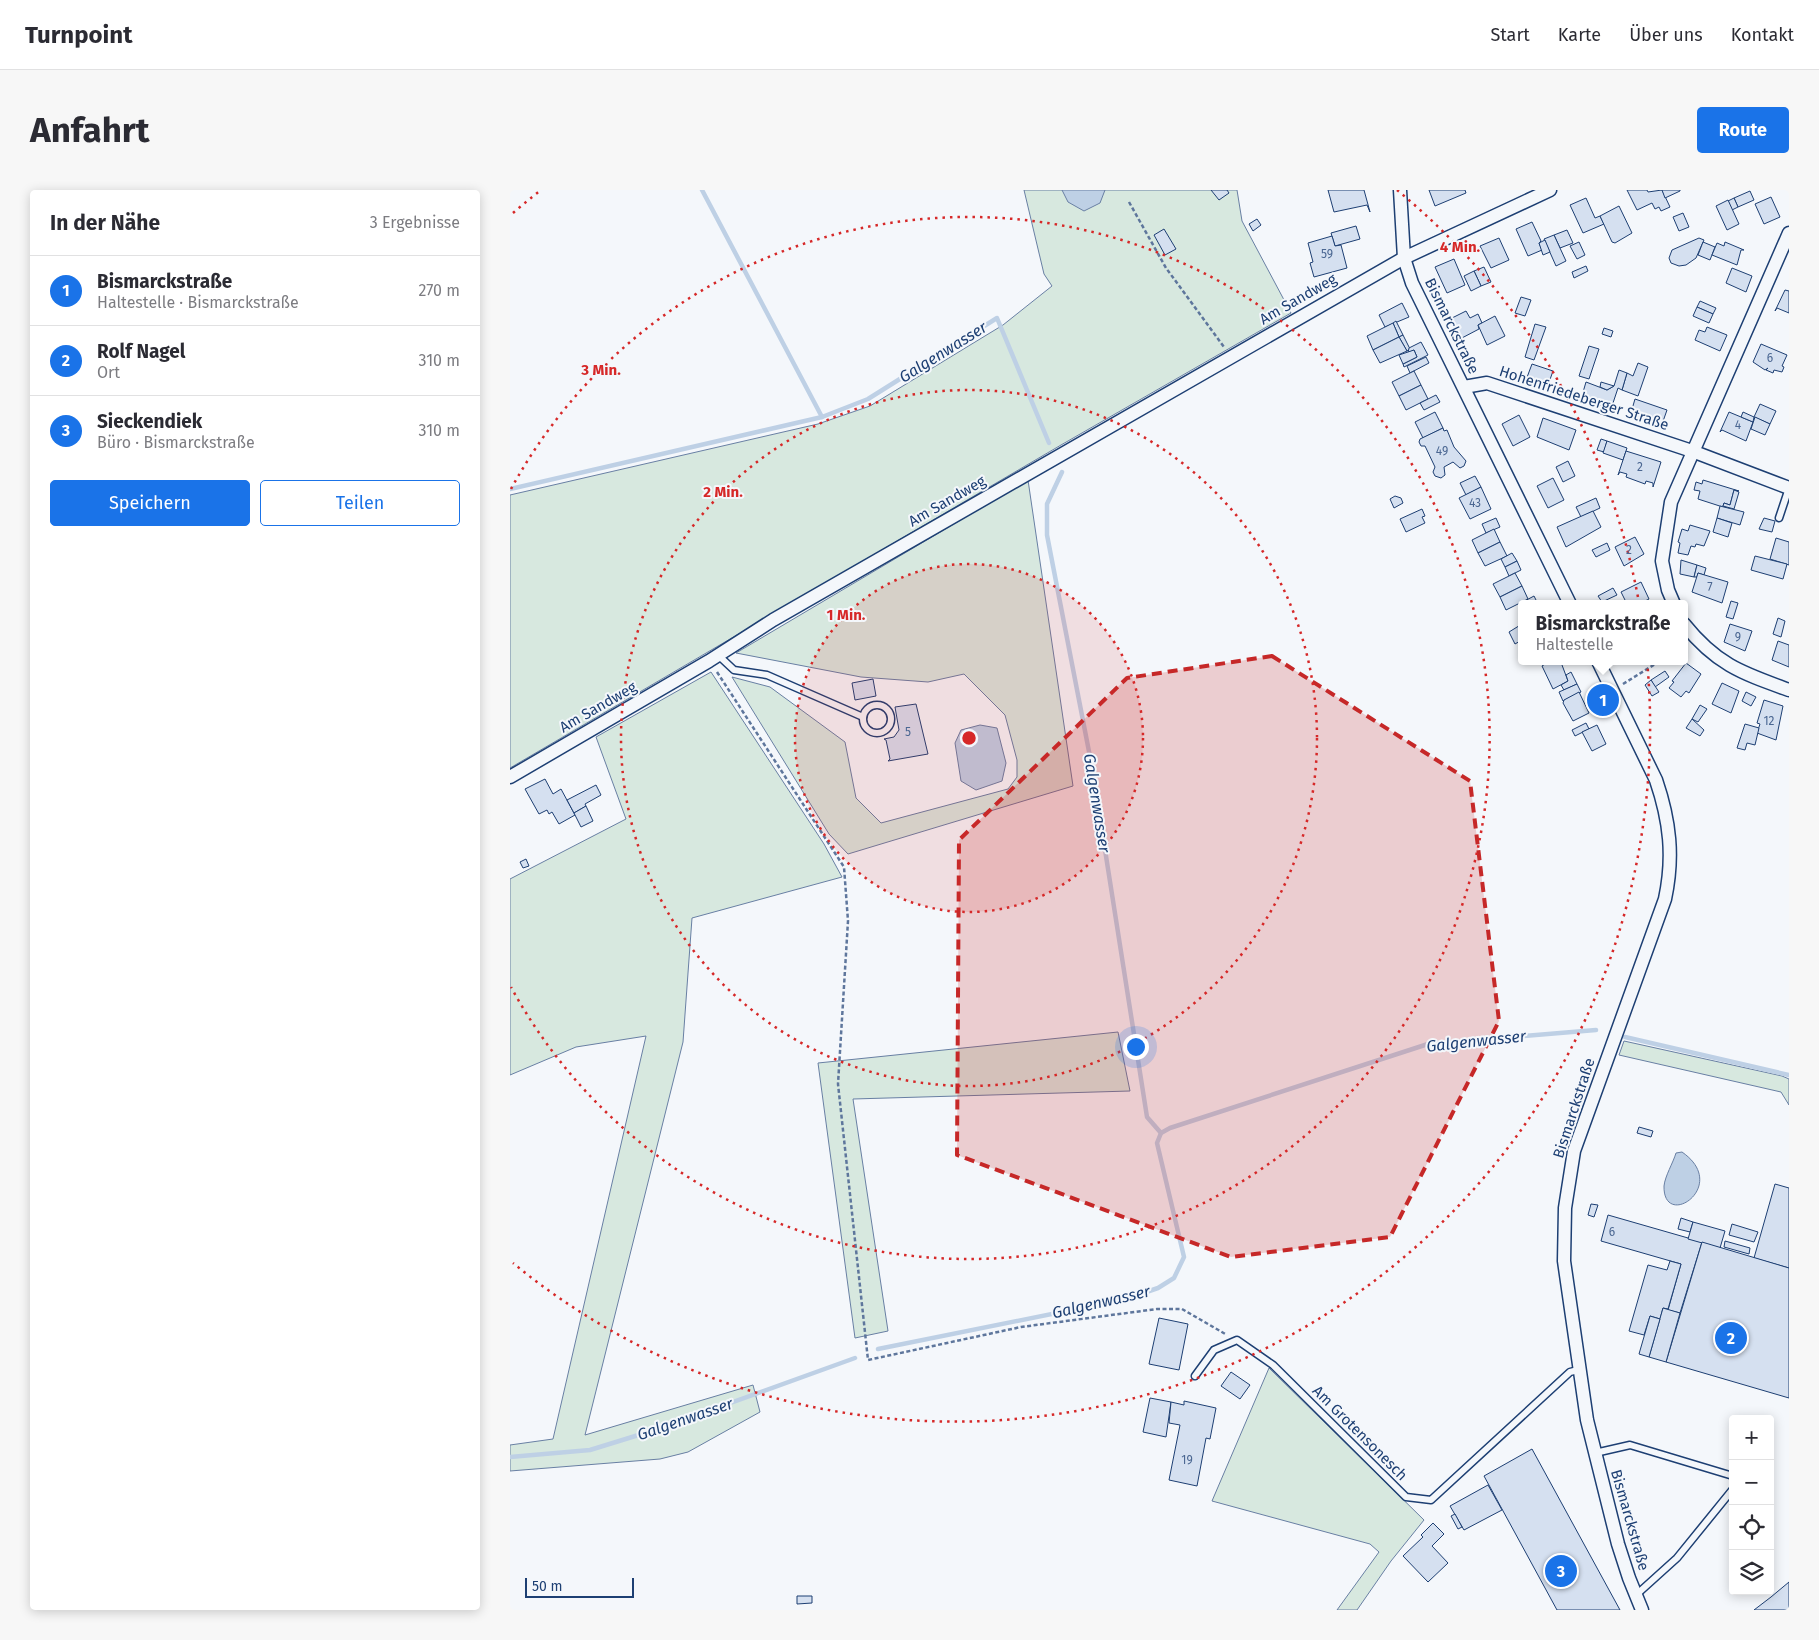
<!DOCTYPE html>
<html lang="de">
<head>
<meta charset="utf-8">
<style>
	:root { --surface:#fff; --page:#f7f7f7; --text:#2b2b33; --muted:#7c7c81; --line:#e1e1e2; --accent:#1a73e8 }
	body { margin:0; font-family:"Fira Sans",sans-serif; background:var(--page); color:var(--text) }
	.controls { position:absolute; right:15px; bottom:15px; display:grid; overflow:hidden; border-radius:5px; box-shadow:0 2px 12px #0003 }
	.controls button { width:45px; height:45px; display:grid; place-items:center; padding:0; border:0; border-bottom:1px solid var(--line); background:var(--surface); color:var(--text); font:25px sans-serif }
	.scale { position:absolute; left:15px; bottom:12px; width:109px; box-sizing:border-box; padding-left:5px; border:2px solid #1d3f73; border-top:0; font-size:14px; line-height:18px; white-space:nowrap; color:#1d3f73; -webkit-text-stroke:4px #f4f7fb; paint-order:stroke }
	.you { position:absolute; left:625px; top:856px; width:18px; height:18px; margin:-12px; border:4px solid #fff; border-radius:50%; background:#1a73e8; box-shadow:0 0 0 8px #1a73e833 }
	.badge { display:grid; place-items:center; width:32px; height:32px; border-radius:50%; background:var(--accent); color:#fff; font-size:16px; font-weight:700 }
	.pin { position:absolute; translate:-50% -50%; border:2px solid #fff; box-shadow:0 1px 5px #0006 }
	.popup { position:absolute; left:1008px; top:410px; width:170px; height:65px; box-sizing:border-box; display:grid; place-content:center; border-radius:5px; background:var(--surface); filter:drop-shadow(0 1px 4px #0005); font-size:16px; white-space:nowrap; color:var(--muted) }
	.popup b { font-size:19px; color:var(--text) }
	.popup::after { content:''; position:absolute; left:50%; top:100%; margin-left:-10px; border:10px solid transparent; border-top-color:var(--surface) }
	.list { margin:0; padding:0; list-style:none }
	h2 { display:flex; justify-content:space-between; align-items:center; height:65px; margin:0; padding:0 20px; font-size:21px }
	h2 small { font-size:16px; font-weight:400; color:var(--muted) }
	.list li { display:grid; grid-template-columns:32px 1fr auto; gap:15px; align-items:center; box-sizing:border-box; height:70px; padding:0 20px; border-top:1px solid var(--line) }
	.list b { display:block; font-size:19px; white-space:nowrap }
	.list p { margin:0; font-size:16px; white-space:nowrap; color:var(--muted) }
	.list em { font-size:16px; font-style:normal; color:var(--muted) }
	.actions { display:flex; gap:10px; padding:15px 20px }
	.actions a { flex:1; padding:11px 0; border:1px solid var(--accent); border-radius:5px; text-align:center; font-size:18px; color:var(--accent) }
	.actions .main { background:var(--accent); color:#fff }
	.icon { flex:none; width:28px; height:28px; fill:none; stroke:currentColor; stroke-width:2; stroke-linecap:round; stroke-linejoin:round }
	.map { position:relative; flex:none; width:1279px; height:1420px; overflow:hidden; border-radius:5px }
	header { display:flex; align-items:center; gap:30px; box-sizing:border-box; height:70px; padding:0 25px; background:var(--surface); border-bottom:1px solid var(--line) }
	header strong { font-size:24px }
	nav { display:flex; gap:28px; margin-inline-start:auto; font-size:18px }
	.intro { display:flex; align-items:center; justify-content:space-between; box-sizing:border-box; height:120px; padding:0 30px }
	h1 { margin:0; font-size:35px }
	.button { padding:12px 22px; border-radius:5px; background:var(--accent); color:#fff; font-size:18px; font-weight:700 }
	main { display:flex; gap:30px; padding:0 30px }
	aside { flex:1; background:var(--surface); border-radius:5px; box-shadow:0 2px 12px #0003 }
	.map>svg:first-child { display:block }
	.green { fill:#d7e8df; stroke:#687fa3 }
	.water { fill:#bed0e5; stroke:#687fa3 }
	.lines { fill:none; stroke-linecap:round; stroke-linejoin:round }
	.stream { stroke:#bed0e5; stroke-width:4.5 }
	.building { fill:#d5e0f0; stroke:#1d3f73 }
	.lane-casing { stroke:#1d3f73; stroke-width:9 }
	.street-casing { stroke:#1d3f73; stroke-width:15 }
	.path { stroke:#5e769c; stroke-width:2.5; stroke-dasharray:4 2.5; stroke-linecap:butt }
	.lane { stroke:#f4f7fb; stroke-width:6 }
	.street { stroke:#f4f7fb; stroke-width:12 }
	.marked { fill:#c62828; fill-opacity:0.2; stroke:#c62828; stroke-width:4; stroke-dasharray:10 6; stroke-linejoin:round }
	.ring { fill:none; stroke:#d62828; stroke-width:2.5; stroke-dasharray:2.5 5 }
	.labels { text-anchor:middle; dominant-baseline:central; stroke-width:4; stroke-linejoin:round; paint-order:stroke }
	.number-label { font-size:12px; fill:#4b6792 }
	.street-label { font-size:15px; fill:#1d3f73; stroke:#f4f7fb }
	.water-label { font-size:16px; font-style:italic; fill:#1d3f73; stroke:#f4f7fb }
	.centre { fill:#d62828; stroke:#f4f7fb; stroke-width:2.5 }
	.ring-label { font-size:15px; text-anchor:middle; font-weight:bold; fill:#d62828; stroke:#f4f7fb; stroke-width:4; stroke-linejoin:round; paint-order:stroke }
</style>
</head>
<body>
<header>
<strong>Turnpoint</strong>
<nav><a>Start</a><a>Karte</a><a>Über uns</a><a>Kontakt</a></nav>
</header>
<div class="intro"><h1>Anfahrt</h1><a class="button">Route</a></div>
<main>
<aside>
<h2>In der Nähe<small>3 Ergebnisse</small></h2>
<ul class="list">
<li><span class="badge">1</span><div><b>Bismarckstraße</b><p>Haltestelle · Bismarckstraße</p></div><em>270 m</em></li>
<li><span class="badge">2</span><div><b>Rolf Nagel</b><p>Ort</p></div><em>310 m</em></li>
<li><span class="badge">3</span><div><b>Sieckendiek</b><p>Büro · Bismarckstraße</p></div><em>310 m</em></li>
</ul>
<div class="actions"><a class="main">Speichern</a><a>Teilen</a></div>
</aside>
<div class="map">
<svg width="1279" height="1420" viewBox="0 0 1279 1420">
	<rect width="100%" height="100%" fill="#f4f7fb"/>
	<g class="green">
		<path d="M514,0H727L732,31L781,123L551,255L0,578V305L308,234L360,216L493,135L542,96L534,84Z"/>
		<path d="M518,290L563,596L338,664L319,644L222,487L260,497L335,552L346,608L371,633L498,599L507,587V570L495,525L454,484L418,492L351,487L226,463Z"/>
		<path d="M201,482L314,654L332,687L182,728L173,852L75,1245L243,1195L250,1222L178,1262L150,1269L0,1281V1255L43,1249L136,846L66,857L0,885V689L116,629L86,547Z"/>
		<path d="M608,842L620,901L343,909L378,1141L345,1148L308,873Z"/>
		<path d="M1114,851L1272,886L1279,889V915L1271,902L1109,865Z"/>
		<path d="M759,1178L914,1330L881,1371L847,1420H827L869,1362L860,1354L702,1311Z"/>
	</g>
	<g class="water">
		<path d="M552,0H595L590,13L574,21L558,12Z"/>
		<path d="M470,535L487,538L496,573L492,591L466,600L451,591L445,553L451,540Z"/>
		<path d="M1172,962C1221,996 1153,1041 1154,996C1155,986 1163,973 1166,963Z"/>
	</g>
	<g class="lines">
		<g class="stream">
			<path d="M192,0L312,227"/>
			<path d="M552,282L537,314V345L582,577L637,927L651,943"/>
			<path d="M0,299L312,227L358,209L487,128L539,253"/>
			<path d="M1115,847L1279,885"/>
			<path d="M368,1159L616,1109L648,1098L664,1088L674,1067L647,953L651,943L660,938L918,854L1086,840"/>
			<path d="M0,1267L80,1260L148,1239L345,1168"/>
		</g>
	</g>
	<g class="building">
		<path d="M701,0H717L719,3L709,10Z"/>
		<path d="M818,0H854L860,22L857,15L824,22Z"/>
		<path d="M919,0H955L956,3L925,16Z"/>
		<path d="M1117,0H1137L1138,2L1152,0L1160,17L1151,21L1149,17L1145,19L1142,13L1127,20Z"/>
		<path d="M1152,0H1170V1L1155,8Z"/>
		<path d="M1240,1L1244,10L1228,17L1224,8Z"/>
		<path d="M1261,7L1270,27L1254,34L1245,14Z"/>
		<path d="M1076,8L1085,28L1090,26L1094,34L1073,43L1060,15Z"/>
		<path d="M1224,8L1228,17L1222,20L1218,11Z"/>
		<path d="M1218,10L1229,34L1217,40L1206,16Z"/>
		<path d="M1109,16L1122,43L1105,53L1102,52L1090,26Z"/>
		<path d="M1173,23L1179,37L1169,41L1163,27Z"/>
		<path d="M747,29L751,35L743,41L739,34Z"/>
		<path d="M1022,32L1031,51L1029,53L1032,60L1018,66L1006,39Z"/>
		<path d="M846,36L850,49L825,56L821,43Z"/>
		<path d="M654,39L666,59L655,65L644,45Z"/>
		<path d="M1057,40L1063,53L1050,58L1044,45Z"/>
		<path d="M1044,45L1056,71L1046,76L1034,49Z"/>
		<path d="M822,46L825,56L831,55L837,78L804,87L800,73L803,72L798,53Z"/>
		<path d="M989,48L999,70L981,78L970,56Z"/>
		<path d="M1189,48L1194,50L1186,68L1176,75L1169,76L1161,73L1159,68L1162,60Z"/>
		<path d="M1035,50L1040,62L1033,65L1029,53Z"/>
		<path d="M1069,52L1075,65L1067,69L1060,56Z"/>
		<path d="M1193,52L1205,57L1200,70L1188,65Z"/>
		<path d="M1215,52L1234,60H1231L1227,75L1202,65L1207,53L1214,56Z"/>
		<path d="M944,69L955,95L937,103L925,77Z"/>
		<path d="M1076,76L1078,81L1064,88L1062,82Z"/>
		<path d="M974,77L981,92L971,96L964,81Z"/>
		<path d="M1222,78L1242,86L1236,102L1216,93Z"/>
		<path d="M964,81L971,96L961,101L954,86Z"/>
		<path d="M1275,100L1279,101V123L1267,118L1265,121Z"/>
		<path d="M1011,107L1021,110L1015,126L1005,123Z"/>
		<path d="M1190,111L1206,118L1203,124L1187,117Z"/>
		<path d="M892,113L899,127L875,137L869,125Z"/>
		<path d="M1187,117L1203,124L1199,133L1183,126Z"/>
		<path d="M956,121L960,128L968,124L972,133L968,135L969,139L950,149L940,129Z"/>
		<path d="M985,126L995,146L977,155L968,135Z"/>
		<path d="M886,131L893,145L889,147L883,133Z"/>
		<path d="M883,133L889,147L863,160L857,146Z"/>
		<path d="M1025,134L1036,137L1024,170L1015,167Z"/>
		<path d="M1197,137L1217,145L1210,161L1185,150L1189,140L1195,142Z"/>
		<path d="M1094,138L1103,141L1101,147L1092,144Z"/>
		<path d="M893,145L900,159L897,161L889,147Z"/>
		<path d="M889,147L897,161L870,173L863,160Z"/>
		<path d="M911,152L918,165L894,177L893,174L907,167L904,160L898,163L899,158Z"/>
		<path d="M1251,154L1277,165L1272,176L1274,177L1272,182L1264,180L1263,183L1256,180L1258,178L1255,180L1243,172Z"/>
		<path d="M1079,156L1089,159L1079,189L1069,186Z"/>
		<path d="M904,160L907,167L893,174L889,165Z"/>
		<path d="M916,167L919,173L900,183L897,176Z"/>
		<path d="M1128,173L1138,177L1128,206L1112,200L1117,183L1123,186Z"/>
		<path d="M1022,174L1043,181L1037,198L1016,190Z"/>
		<path d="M1109,180L1117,183L1112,200L1108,198L1101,219L1071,209L1076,192L1097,200L1104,196Z"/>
		<path d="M904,181L911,195L889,206L882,192Z"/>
		<path d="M1091,192L1104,196L1097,200L1090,197Z"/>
		<path d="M911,195L918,209L896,220L889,206Z"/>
		<path d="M926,205L930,212L914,220L910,213Z"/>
		<path d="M1125,209L1157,220L1151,237L1120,226Z"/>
		<path d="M1250,214L1266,221L1260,234L1244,227Z"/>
		<path d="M925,222L933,238L913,248L905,232Z"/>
		<path d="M1219,222L1243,232L1236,251L1212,240L1210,242Z"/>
		<path d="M1233,222L1244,227L1243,232L1231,227Z"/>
		<path d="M1009,225L1020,247L1003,256L992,234Z"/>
		<path d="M1245,227L1260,234L1255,245L1241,239Z"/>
		<path d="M1033,228L1066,240L1059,260L1027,247Z"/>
		<path d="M933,238L934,241L937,240L944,257L956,271L954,276L950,278L943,272L934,277L935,285L931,288L925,286L923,282L925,277L915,256H911L909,252L910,249Z"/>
		<path d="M1091,249L1097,251L1094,262L1087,260Z"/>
		<path d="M1097,251L1117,258L1113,270L1093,263Z"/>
		<path d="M1116,261L1151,272L1143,297V293L1136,291L1135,294L1116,287L1117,284L1110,282L1108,285Z"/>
		<path d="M1058,271L1065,286L1053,292L1046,277Z"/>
		<path d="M965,286L971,297L956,305L950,293Z"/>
		<path d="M1043,288L1054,310L1038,318L1027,296Z"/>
		<path d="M1193,290L1229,301L1224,300L1220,315L1214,313L1213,316L1219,319L1188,309L1190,301L1184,300L1186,292L1192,294Z"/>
		<path d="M971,297L981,319L960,329L949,308Z"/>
		<path d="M1224,300L1229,302L1224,319L1213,316L1214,313L1220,315Z"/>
		<path d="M885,306L891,308L893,313L884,318L880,309Z"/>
		<path d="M1086,308L1090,318L1071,327L1066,317Z"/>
		<path d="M1210,316L1234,322L1230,335L1207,328Z"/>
		<path d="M912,319L915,326L912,327L915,333L896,342L890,329Z"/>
		<path d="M1083,321L1091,337L1056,357L1047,337Z"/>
		<path d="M986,328L990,337L976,343L972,334Z"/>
		<path d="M1207,328L1222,333L1218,347L1203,342Z"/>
		<path d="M1254,328L1265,331L1262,342L1249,339Z"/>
		<path d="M1180,335L1200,341L1194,356L1186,354L1185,357L1181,356L1178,365L1168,363L1170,353L1168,352L1172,339L1178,341Z"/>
		<path d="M984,339L990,352L968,363L962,350Z"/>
		<path d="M1125,347L1134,364L1114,376L1105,357Z"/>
		<path d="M1266,348L1279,352V375L1260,369Z"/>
		<path d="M990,352L997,366L975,376L968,363Z"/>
		<path d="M1097,353L1100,360L1086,367L1082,360Z"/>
		<path d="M1002,363L1007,371L995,377L991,369Z"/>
		<path d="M1245,366L1277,374L1273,389L1241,380Z"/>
		<path d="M1171,370L1187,375L1184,387L1170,384Z"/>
		<path d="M1007,371L1011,380L999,386L995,377Z"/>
		<path d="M1187,375L1196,378L1194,385L1188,383L1187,387H1184Z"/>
		<path d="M1005,383L1012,396L990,407L983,394Z"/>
		<path d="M1188,383L1218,392L1212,413L1182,402Z"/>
		<path d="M1131,392L1139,409L1129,414H1117L1111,402Z"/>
		<path d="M1012,396L1018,409L996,420L990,407Z"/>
		<path d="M1103,398L1107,405L1092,412L1088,406Z"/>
		<path d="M1024,406L1028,414H1012L1011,413Z"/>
		<path d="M1221,411L1228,413L1223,429L1216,427Z"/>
		<path d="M1268,428L1275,431L1271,447L1263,444Z"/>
		<path d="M1012,434V450L1005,454L999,442Z"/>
		<path d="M1220,434L1242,441L1235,461L1214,452Z"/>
		<path d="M1268,451L1279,455V477L1262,470Z"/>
		<path d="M1040,471H1049L1052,475L1058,491L1043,499L1032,476Z"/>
		<path d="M1176,473L1191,484L1179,503L1176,501L1171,507L1159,498L1164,492L1162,491Z"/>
		<path d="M1155,481L1159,487L1145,497L1141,490Z"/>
		<path d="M1061,482L1067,494L1054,500L1051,495L1058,491L1056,485Z"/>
		<path d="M363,489L366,506L345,510L342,493Z"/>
		<path d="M1141,490L1149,502L1142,506L1135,495Z"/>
		<path d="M1212,493L1229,501L1221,523L1202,514Z"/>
		<path d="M1067,494L1071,502L1053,511L1049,502Z"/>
		<path d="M1069,502L1079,523L1063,531L1053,513L1054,510Z"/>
		<path d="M1236,502L1246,507L1241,516L1232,511Z"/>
		<path d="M1254,510L1273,516L1266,550L1247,543L1250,534L1247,533Z"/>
		<path d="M406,514L418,564L378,571L380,569L376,550L374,549L384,547L389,540L385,517Z"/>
		<path d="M1190,515L1197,519L1188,532L1182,529Z"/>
		<path d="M1182,529L1194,540L1190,546L1176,538Z"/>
		<path d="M1076,533L1079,539L1065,546L1062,540Z"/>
		<path d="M1235,534L1249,538L1245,555L1237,553L1235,560L1227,558Z"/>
		<path d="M1087,535L1096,554L1082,561L1072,542Z"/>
		<path d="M35,589L43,604L51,599L65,625L49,634L42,622L39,624L37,620L29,624L15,599Z"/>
		<path d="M86,595L91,605L75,614L76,616L64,623L57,610Z"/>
		<path d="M76,616L83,631L71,637L64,623Z"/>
		<path d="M16,669L19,676L13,678L10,672Z"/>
		<path d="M1129,937L1143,941L1141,947L1127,943Z"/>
		<path d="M1265,994L1279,998V1078L1244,1068Z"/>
		<path d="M1081,1014L1088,1015L1084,1027L1078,1025Z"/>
		<path d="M1098,1025L1192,1052L1170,1123L1158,1120L1171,1074L1091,1051Z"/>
		<path d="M1171,1028L1183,1032L1180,1042L1168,1039Z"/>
		<path d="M1183,1032L1215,1041L1210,1058L1178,1049Z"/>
		<path d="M1222,1034L1248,1042L1244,1052L1219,1045Z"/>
		<path d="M1215,1051L1240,1058L1239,1064L1214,1057Z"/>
		<path d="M1192,1052L1279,1078V1208L1156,1172Z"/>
		<path d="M1160,1071L1171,1074L1158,1119L1153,1118L1150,1129L1140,1126L1134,1145L1119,1141L1138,1075L1157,1080Z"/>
		<path d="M1153,1118L1170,1123L1156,1172L1139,1167Z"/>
		<path d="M1140,1126L1150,1129L1139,1167L1129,1164Z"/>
		<path d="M649,1128L678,1134L669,1180L639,1174Z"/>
		<path d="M721,1182L740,1195L730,1209L711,1196Z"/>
		<path d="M640,1208L661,1212L656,1247L633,1242Z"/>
		<path d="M674,1211L706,1218L700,1249L696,1248L687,1296L659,1290L670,1235L659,1233L661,1212L674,1215Z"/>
		<path d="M1022,1259L1110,1420H1047L974,1286Z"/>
		<path d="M978,1295L992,1320L954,1340L940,1316Z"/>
		<path d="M945,1324L952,1337L948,1339L941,1326Z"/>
		<path d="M923,1333L934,1344L922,1356L938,1373L918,1392L893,1366L913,1347L911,1345Z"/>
		<path d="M1279,1392V1420H1244L1261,1407Z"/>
		<path d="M287,1406H302V1413L287,1414Z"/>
	</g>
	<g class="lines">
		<defs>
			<g id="lane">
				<path d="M1269,328L1279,298"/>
				<path d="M208,465L224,480L257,485L353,527"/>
				<circle cx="367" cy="529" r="14"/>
				<path d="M685,1186L704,1160L727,1150L763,1175L896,1307L921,1310L1060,1182L1068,1180"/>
				<path d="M1085,1263L1120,1255L1223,1286"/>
				<path d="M1126,1405L1167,1368L1223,1299"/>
			</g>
			<g id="street">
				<path d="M890,0L894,68L902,93L1060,414"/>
				<path d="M954,197L977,193L1182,261L1279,298"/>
				<path d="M1164,414L1158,400L1152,371L1161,312L1279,43"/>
				<path d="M1174,434C1207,475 1232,483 1279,500"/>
				<path d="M1088,471L1146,590C1160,631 1164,667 1155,709L1064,961L1055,1018L1054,1071L1077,1230L1108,1354L1119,1388L1132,1420"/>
				<path d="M0,587L199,471L263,430L894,68L1040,0"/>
			</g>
		</defs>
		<use href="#lane" class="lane-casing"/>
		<use href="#street" class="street-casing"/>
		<g class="path">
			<path d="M619,12L656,78L714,157"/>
			<path d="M207,482L334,677L338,731L328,894L358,1170L511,1137L647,1119H672L717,1145"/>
			<path d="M1113,494L1150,471"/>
		</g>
		<use href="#lane" class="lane"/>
		<use href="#street" class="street"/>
	</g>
	<path class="marked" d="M762,466L960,591L989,831L880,1047L721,1067L447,965L449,650L617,488Z"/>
	<circle cx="459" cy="548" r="174" fill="#d62828" fill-opacity=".12"/>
	<g class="ring">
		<circle cx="459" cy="548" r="174"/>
		<circle cx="459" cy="548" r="348"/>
		<path d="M1 299A521 521 0 1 1 1 797"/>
		<path d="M3 23A695 695 0 0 1 31 0M887 0A695 695 0 1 1 3 1073"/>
	</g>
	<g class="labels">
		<g class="number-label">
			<text x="817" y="64">59</text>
			<text x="1260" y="168">6</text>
			<text x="1228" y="235">4</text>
			<text x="932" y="261">49</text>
			<text x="1130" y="277">2</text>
			<text x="965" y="313">43</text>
			<text x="1119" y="360">2</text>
			<text x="1200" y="397">7</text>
			<text x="1228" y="447">9</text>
			<text x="1259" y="531">12</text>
			<text x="398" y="542">5</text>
			<text x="1102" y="1042">6</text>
			<text x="677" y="1270">19</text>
		</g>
		<g class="street-label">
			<text transform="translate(788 109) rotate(-30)">Am Sandweg</text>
			<text transform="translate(942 136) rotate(64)">Bismarckstraße</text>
			<text transform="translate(1074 208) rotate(18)">Hohenfriedeberger Straße</text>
			<text transform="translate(437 311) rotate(-30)">Am Sandweg</text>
			<text transform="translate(88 517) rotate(-30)">Am Sandweg</text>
			<text transform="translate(1064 918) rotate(-72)">Bismarckstraße</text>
			<text transform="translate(850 1243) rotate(45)">Am Grotensonesch</text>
			<text transform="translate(1120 1330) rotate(74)">Bismarckstraße</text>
		</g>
		<g class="water-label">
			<text transform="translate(433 162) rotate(-32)">Galgenwasser</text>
			<text transform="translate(587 613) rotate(81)">Galgenwasser</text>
			<text transform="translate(966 851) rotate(-6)">Galgenwasser</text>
			<text transform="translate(591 1112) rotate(-13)">Galgenwasser</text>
			<text transform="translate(175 1229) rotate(-19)">Galgenwasser</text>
		</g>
	</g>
	<circle cx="459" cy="548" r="8" class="centre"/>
	<g class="ring-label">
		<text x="950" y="62">4 Min.</text>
		<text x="91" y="185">3 Min.</text>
		<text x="213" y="307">2 Min.</text>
		<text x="336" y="430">1 Min.</text>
	</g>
</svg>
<div class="controls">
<button>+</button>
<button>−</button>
<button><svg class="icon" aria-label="locate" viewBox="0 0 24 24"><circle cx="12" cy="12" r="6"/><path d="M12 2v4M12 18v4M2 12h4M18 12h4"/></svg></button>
<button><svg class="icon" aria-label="layers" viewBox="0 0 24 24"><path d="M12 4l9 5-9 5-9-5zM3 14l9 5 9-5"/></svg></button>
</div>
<div class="scale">50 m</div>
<div class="you"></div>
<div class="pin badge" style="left:1093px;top:510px">1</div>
<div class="popup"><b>Bismarckstraße</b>Haltestelle</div>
<div class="pin badge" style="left:1221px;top:1148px">2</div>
<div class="pin badge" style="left:1051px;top:1381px">3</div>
</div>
</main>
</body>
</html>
